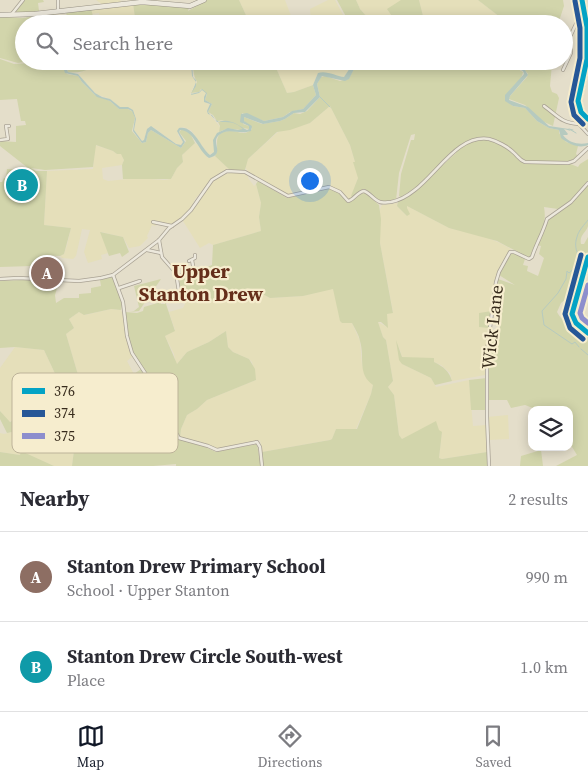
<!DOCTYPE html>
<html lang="en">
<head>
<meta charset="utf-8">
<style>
	:root { --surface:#fff; --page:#f7f7f7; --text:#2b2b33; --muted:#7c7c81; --line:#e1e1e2; --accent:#111827 }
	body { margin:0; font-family:"Source Serif 4",serif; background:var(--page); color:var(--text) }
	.controls { position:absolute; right:15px; bottom:15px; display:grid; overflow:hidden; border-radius:10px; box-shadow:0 2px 12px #0003 }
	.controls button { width:45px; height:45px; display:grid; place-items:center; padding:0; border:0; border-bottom:1px solid var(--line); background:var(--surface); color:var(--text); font:25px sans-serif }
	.you { position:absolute; left:309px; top:180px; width:18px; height:18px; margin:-12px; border:4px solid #fff; border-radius:50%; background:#1a73e8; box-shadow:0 0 0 8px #1a73e833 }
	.badge { display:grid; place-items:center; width:32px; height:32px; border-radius:50%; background:var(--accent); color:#fff; font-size:16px; font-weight:700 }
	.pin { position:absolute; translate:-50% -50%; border:2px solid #fff; box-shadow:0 1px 5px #0006 }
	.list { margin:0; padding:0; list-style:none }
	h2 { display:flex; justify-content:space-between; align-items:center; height:65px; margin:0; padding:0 20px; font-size:21px }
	h2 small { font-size:16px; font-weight:400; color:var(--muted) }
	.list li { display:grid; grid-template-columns:32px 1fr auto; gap:15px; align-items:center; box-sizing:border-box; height:90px; padding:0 20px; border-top:1px solid var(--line) }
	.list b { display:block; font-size:19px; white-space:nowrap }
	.list p { margin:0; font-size:16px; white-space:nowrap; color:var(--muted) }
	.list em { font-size:16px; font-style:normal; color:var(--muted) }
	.icon { flex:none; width:28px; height:28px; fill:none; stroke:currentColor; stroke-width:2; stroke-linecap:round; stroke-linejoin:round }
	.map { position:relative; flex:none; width:588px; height:466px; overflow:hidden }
	.search { position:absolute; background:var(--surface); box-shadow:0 2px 12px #0003; left:15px; right:15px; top:15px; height:55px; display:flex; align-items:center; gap:12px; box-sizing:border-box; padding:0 18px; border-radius:28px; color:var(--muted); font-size:19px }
	.sheet { height:245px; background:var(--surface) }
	nav { display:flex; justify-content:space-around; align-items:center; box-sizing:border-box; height:70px; border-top:1px solid var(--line); background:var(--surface); font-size:14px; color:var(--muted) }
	nav a { display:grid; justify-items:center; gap:2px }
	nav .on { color:var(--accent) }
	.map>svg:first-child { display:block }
	.farmland { fill:#e5dfba }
	.green { fill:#d2d5ab }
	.water { fill:#b6cabf }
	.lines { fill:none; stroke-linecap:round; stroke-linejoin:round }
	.stream { stroke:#b6cabf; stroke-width:1 }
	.street-casing { stroke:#a9a294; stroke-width:4 }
	.secondary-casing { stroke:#989284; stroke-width:5.5 }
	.highway-casing { stroke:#8e887a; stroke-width:8 }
	.street { stroke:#ece8dc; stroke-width:2.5 }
	.secondary { stroke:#ece8dc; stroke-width:4.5 }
	.highway { stroke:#d7cebb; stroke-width:6 }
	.bus-1-casing { stroke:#f6edce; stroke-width:9 }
	.bus-2-casing { stroke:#f6edce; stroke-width:9 }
	.bus-3-casing { stroke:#f6edce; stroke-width:9 }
	.bus-1 { stroke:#03a3c5; stroke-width:5 }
	.bus-2 { stroke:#265797; stroke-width:5 }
	.bus-3 { stroke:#8d8ecd; stroke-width:5 }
	.labels { text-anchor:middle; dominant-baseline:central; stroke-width:4.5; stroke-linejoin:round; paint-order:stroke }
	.street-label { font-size:18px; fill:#372b1c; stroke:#f6edce }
	.quarter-label { font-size:20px; font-weight:bold; fill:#652e1a; stroke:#f6edce }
	.key { fill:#f6edce; stroke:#bdb399; stroke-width:1 }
	.key-label { font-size:14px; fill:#372b1c }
</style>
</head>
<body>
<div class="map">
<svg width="588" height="466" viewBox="0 0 588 466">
	<rect width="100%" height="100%" fill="#e4deca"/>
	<g class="farmland">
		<path d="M96,0H120L122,4L133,3L135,18L133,22H123L120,19L112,20V23L102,24L99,13L92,14V9L103,5Z"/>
		<path d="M239,0H285L293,21L292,24H250Z"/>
		<path d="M328,0H335L348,24H309L311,21L310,9Z"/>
		<path d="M356,0H401V1L394,19L389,22V24H373L360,9Z"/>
		<path d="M419,0H478L509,24H425Z"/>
		<path d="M109,61H188L191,63L192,76L196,82L190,94L199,93L201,90L206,93L204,101L210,105L207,111L220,127L219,132L214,139V153L208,154L191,130L183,127L178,129V135L183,142L181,145L176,144L153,127H149L147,130L144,140L142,141L134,130L136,119L130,108L120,107L110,99L96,94L78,74L90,68Z"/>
		<path d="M273,61H352L354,63L344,77L317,75L313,85L294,92L287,93Z"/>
		<path d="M330,106L350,145L355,162L354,163L358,174V178L351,199L348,200L341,192L327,186L287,195L251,174L246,169V163L248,159L278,132L310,123Z"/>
		<path d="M195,143L200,146L208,158L215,156L230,170L220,173L211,181L195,199L191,209L185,216L174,224L157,223L155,226L152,225L147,236L148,238L140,246L129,248L123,237L101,232L108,253L101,255L102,259L88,263L84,252L90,230L82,229L76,256L73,259L62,258L60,256L64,254L67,245L71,228L44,225L47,171L93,169L95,145L113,151L117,154L121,153L124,160L122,165L102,168L103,179L108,181L137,178L164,180L171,179L177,168L183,162L182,155Z"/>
		<path d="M233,172H242L248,176V178L254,186L256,184L261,203L259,217L261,231L213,245L209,243L200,248L183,221L196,206L212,182L222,175Z"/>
		<path d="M397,203V206L407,216V206L449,228L483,236L500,243L511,249L497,273L494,287L486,349L485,375L452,381L450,373L441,365L434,362L402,357L398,344L402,364L431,378L436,387L469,380L473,426L486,425L487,452L442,459L439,458L442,432L402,439L399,435L394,395L388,387L393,381L386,340L383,337L378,322L387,327V314L393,312L380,243V209L382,205Z"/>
		<path d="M247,288L255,289L270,298L303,296L333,288L342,323H352L360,341L362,365L373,385L371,394L356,429H336L332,439L330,440L262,452L260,440L234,445L217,450L180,438L181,429L187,415L197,409L207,400L256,380L252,362L249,359L233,352L228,347L226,331L209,342L187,352L176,365L174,354L165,336L175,330L169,312L183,308L186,302L204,303L220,296H229Z"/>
		<path d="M111,309L121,310L122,312L129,350L133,356L127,361L138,382L126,390H120L111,385L104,376L90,389L86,391L81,385L66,334L74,328L69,319L79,312L85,315Z"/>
		<path d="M15,347L44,350L66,397L9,422L0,411V368Z"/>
		<path d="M508,415L509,439L489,440L487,417Z"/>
		<path d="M77,427L72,466H54L21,452L20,455L0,452V433L4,434L12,432L19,436L21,439Z"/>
	</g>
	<g class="green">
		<path d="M24,0H43L44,2L38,3L39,11L15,13Z"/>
		<path d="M207,0H239L250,24H191V22L190,24H122L133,22L135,18L133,3L189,8L188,11Z"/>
		<path d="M337,0H356L360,9L373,24H350Z"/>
		<path d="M401,0H419L425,24H389V22L394,19L387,9Z"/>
		<path d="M478,0H563L564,6L558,24H509Z"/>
		<path d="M91,8L94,21L101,19L102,24H68L66,11Z"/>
		<path d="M54,13V20L58,24H24V61H30L18,63L0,58V17L23,18Z"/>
		<path d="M0,59L14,64L61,61L67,74L78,76L82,82L95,95L110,101L119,109H128L133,112L135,118L132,131L142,143L146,142L148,133L151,130L181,148L186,141L179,132L182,129L190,133L195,143L182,155L183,162L177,168L171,179H123L122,165L124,160L121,154H117L113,151L96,145L93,167L45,170L31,168L36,171H47L44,225L71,228L64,254L60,256L45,255L42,268L32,266L0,267V182H2L4,178H6L7,169L29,170L28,168L0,146V141L16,142V126L26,125L25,121H21L17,99L0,100Z"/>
		<path d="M64,61H109C95,66 81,75 68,72Z"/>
		<path d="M190,61H273L287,93L294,92L313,85L316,95L303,109L290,112L283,117L264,121L242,113L243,124L249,126V129L243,128V130C232,130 230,126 219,132L220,126L218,122L224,120L217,121L213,115L208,112L212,104L205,100L207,94L201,89L199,92L191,93L197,82C192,75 195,67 190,61Z"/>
		<path d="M373,61H501L504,64L514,61L516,68L523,72C522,83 506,89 505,100L513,106L525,108L537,121L549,128L559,130V133L566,142L578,146L576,154L578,156L568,163L578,167L580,164L588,159V181L570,201L558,209L544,207C548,230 536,236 531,257L529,258L497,241L449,228L407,206V208L410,214L407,216L397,206L398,201C422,188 436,170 456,153L455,151L448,154V157L419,186L401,197L399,196L401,174L411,140H414L415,134L411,135L399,173L396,200L380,202L365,191L359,192L352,197L351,196L358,178L353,162H355L350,145L330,106L310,123L290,130L277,132L248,159L245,170H230L215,156C221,147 210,133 229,131C238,130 244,137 252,129L243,120L244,117L262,124L280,121L285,119L294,113L300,114L307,111L320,97L317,84L321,77L325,76L340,81L349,78L356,65L365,67Z"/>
		<path d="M528,61H551L552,64L550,86L552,92L557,94L559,98L553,126L542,121L525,105L509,99L510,96L527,77L528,74L524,69L530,67Z"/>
		<path d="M258,181L287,198L328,188L340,193L348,203C355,200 358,193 366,193L379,205L381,219L380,243L393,313L387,314L388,328L381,322H378L383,337L386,340L393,381L388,387L394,395L399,435L402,439L436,421L439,430L442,432L439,458L442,459L487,452L488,466H263L262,452L330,440L332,439L336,429H357L371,394L373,385C357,374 365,357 360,341C359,335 355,329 352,323H342L340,321L333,289L303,296L270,298L255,290L247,288L228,296H220L214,301L186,302L182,299L179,277H184L212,265L213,245L261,231L259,217L261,203L256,184Z"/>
		<path d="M588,184C588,194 588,217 588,226C586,233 579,235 581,244H584L588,237V254L576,295H571L561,303L557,312C561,319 564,322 571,320L588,335V466H556L577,455L569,442V410H538L525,405L511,408L507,400H488L485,410H471L469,380L487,378L489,338L492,336H500V296L495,294L498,279L515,285L499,275L510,253H514L525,259L523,265L528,266L527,271L538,276L544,258L539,254L541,246L537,245L544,232L547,220L572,203Z"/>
		<path d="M100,232L123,237L129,252L122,257L120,253L109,256Z"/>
		<path d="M113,277L115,279L122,304L121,310L111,309L84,315L79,312L69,319L74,328L66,334L81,385L86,391L90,389L105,376L115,388L126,390L138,382L134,374L141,369L178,439L201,445L216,452L257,444L261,466H176V464L153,466H72L77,427L21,439L19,436L12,432L7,433L0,419V411L10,422L27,413L30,414L66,397L44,350L15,347L0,348V281L24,280L59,282L55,295L56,303L64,298H79V294L91,293V288L101,286L100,280Z"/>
		<path d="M161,279L139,311L130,312L134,311L139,307L134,286Z"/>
		<path d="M165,301L175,331L165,336L177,364L187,352L209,342L226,331L228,347L233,352L249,359L255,369L256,380L207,400L197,409L187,415L181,429L180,438L164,411L151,381L133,352L128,336L125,312L137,313L143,311L144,307L161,302V304H165Z"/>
		<path d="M492,311L489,328L479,327V313Z"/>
		<path d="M396,340L402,357L434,358V362C444,367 449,371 452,381L435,385L431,378L402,364L399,360Z"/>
		<path d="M541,450L543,466H520L521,456Z"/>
		<path d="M21,451L54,466H0V452L20,455Z"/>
	</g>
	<g class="water">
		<path d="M61,61L64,62L68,72L78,74L95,93L102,97L110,99L120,107H128L133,110L136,119L134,130L142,141L144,140L147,129L151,126L176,144L181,145L183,142L177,131L179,128C194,125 200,147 210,155L214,152L213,140L217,133L228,128L238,130L243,129C235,121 227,122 217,122L212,115L208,114L207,111L210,104L204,102V97L206,93L202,90L199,93L191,95L196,82L192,76L191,63L188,61L192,63L193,77L196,80V86L191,94L199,92L202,89L207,93L205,100L212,104L208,112C211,115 215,120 219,122C230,118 237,125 247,130L249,129V126L240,122L241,114L247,113L264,121L283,117L292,111L303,109L316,95L313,85L318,73C326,70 336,76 344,77L354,62L364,64L373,61L365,67L356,65L349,79L345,81L322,76L317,84L320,97L305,112L294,113L285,119L280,121L263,124L244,117V121L252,126L251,131C238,135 229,127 219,135C210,142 226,154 209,158C198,151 194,130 180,130L179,132L185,142L181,148L151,130L148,133L146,142L142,143L133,131L135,118L132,111L128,109H119L110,101L97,97L82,82L78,76L65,73Z"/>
		<path d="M514,61H518L519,66L525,70L528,75L510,96L509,100L528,107L549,126L569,129L571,131L564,129L568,134L567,135H563C569,143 579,145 588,143V145C579,149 569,144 561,138L559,130L549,128L537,121L525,108L513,106L505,101V95L524,74L523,71L516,68Z"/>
	</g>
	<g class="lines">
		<g class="stream">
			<path d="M320,97L330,107"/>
			<path d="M569,129L573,130"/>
			<path d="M571,130L576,133"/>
			<path d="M579,347L575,342L572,344L544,325L542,311L558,293L566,279L567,271L569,273C588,257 571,254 577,237C578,231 585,224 588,220"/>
			<path d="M581,349L588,355"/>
		</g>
		<defs>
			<g id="street">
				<path d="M58,11V0"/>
				<path d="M11,15L23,0"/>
				<path d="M563,70L571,53L569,39L582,11"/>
				<path d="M544,106C558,116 561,123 579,124"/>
				<path d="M579,124L588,134"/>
				<path d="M579,124L582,115"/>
				<path d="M0,140L8,139L6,126H9"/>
				<path d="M153,222L172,226"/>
				<path d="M159,240L162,257L176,273L180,298"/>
				<path d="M147,250L161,253"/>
				<path d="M189,261L195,258V255"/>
				<path d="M113,275L123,302L127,336L132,353L151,382L164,412L179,438L208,446L217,450L257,442L260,447L262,466"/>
				<path d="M177,276L185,275L194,271L192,260"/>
				<path d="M0,279L18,278L79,281L101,278L113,275L159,240L169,228L182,219L191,210L212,180L227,171L245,172L288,196L329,187L340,192L348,201C354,200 357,192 364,191C370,193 374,200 380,202C383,203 388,202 391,202C429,195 450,133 489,139C497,141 508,147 513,152C518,156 519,160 525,162L568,163L574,161L588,148"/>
				<path d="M119,288L140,281"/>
				<path d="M489,466L487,417V351L496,282L499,272L510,252H514L529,259L532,257C536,244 543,233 547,219L571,202L588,183"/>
			</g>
			<path id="secondary" d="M0,15L35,14L142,2L190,6L204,0"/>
			<g id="highway">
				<path d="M582,0L587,27V59L578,101L581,112L588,119"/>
				<path d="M588,257L572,314L576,323L588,333"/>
			</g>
		</defs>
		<use href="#street" class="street-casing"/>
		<use href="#secondary" class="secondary-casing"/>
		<use href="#highway" class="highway-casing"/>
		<use href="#street" class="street"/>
		<use href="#secondary" class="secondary"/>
		<use href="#highway" class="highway"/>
		<defs>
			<g id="bus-1">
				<path d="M582,0L587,27V59L578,101L581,112L588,119"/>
				<path d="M588,257L572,314L576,323L588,333"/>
			</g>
			<g id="bus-2">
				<path d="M575,1L580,28V58L571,102L574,115L583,124"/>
				<path d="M581,255L565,314L570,328L583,339"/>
			</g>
			<path id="bus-3" d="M588,285L580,313L582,318L588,323"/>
		</defs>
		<use href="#bus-1" class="bus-1-casing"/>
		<use href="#bus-2" class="bus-2-casing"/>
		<use href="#bus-3" class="bus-3-casing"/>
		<use href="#bus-1" class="bus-1"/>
		<use href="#bus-2" class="bus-2"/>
		<use href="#bus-3" class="bus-3"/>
	</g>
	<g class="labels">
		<g class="street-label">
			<text transform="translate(492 327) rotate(-84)">Wick Lane</text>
		</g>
		<g class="quarter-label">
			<text x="201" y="271">Upper<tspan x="201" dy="23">Stanton Drew</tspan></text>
		</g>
	</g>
	<rect x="12" y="373" width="166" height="80" rx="8" class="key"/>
	<rect x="22" y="388" width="23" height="6" fill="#03a3c5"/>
	<rect x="22" y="410" width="23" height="7" fill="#265797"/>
	<rect x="22" y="433" width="23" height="6" fill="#8d8ecd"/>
	<g class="key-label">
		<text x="54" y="396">376</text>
		<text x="54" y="418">374</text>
		<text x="54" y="441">375</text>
	</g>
</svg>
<div class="controls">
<button><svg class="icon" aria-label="layers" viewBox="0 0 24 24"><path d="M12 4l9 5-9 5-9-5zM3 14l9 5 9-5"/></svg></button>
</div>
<div class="you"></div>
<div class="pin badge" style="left:47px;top:273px;background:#8d6e63">A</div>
<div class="pin badge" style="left:22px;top:185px;background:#0f9aa8">B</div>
<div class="search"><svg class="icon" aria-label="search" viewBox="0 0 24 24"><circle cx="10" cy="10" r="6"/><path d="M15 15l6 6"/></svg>Search here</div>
</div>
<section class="sheet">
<h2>Nearby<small>2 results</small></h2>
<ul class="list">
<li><span class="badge" style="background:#8d6e63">A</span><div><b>Stanton Drew Primary School</b><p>School · Upper Stanton</p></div><em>990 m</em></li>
<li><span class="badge" style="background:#0f9aa8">B</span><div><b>Stanton Drew Circle South-west</b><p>Place</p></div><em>1.0 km</em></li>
</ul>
</section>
<nav>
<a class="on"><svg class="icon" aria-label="map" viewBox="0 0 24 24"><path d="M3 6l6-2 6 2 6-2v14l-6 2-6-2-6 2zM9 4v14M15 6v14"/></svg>Map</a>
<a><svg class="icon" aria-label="directions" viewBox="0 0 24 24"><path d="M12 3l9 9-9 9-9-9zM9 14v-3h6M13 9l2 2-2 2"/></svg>Directions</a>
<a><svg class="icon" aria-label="saved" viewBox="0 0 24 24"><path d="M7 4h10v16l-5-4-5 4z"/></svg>Saved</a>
</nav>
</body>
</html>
